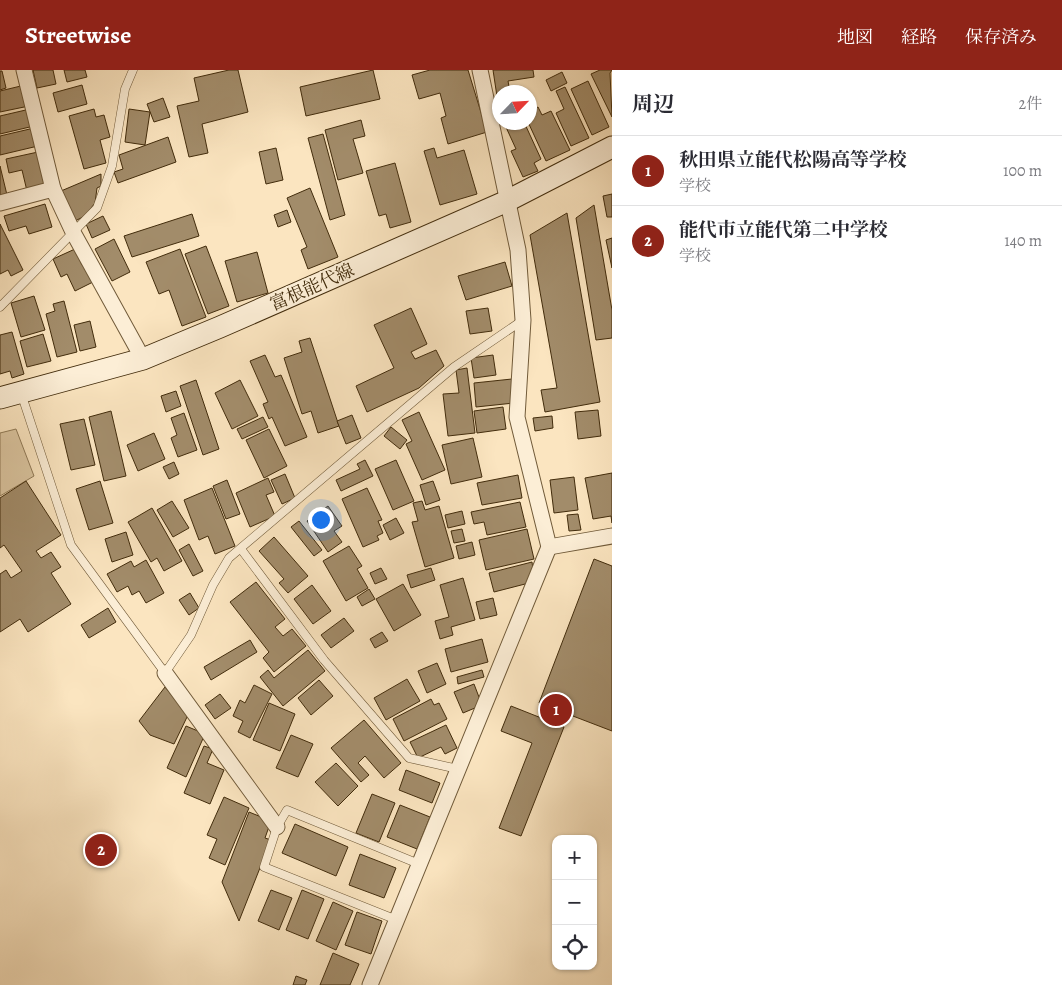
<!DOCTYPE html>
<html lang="ja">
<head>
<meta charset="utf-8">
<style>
	:root { --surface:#fff; --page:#f2f2f3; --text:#2b2b33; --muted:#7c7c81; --line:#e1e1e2; --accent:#8f2418 }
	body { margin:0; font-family:Alegreya,"Noto Serif JP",serif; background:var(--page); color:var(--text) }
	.controls { position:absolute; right:15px; bottom:15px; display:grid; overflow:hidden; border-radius:10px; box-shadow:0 1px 4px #0004 }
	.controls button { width:45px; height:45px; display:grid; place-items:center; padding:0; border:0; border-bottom:1px solid var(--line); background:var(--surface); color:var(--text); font:25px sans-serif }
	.compass { position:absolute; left:492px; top:15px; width:45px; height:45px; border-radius:50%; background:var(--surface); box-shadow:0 1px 4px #0004; rotate:65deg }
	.you { position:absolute; left:320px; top:449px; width:18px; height:18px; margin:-12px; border:4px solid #fff; border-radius:50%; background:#1a73e8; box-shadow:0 0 0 8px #1a73e833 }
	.badge { display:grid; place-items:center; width:32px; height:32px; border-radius:50%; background:var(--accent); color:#fff; font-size:16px; font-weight:700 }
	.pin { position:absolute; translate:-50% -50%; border:2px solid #fff; box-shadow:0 1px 5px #0006 }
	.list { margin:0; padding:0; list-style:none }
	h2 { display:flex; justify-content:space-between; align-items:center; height:65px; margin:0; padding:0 20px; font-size:21px }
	h2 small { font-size:16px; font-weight:400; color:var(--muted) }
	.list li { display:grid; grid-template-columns:32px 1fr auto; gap:15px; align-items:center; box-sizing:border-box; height:70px; padding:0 20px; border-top:1px solid var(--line) }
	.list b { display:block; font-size:19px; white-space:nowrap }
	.list p { margin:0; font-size:16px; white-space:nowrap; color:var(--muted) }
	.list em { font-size:16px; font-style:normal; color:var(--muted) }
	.icon { flex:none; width:28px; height:28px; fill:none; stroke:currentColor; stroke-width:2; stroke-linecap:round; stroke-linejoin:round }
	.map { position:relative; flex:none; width:612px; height:915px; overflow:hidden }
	header { display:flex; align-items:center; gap:30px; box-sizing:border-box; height:70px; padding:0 25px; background:var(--accent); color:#fff }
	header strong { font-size:24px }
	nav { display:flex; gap:28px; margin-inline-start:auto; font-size:18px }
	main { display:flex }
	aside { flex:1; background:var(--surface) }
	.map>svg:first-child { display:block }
	.green { fill:#dcc6a1; stroke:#8f7956 }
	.building { fill:#a28c6a; stroke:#422c0c }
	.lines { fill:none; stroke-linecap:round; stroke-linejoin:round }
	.lane-casing { stroke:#705a39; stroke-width:9 }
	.street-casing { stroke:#705a39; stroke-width:17 }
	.secondary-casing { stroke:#422c0c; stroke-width:23 }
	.lane { stroke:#fceed6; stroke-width:8 }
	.street { stroke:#fceed6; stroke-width:15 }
	.secondary { stroke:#fceed6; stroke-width:21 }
	.labels { text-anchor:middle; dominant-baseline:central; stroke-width:4; stroke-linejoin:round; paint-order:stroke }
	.street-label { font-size:18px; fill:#422c0c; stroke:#fceed6 }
</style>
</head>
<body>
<header>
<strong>Streetwise</strong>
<nav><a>地図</a><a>経路</a><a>保存済み</a></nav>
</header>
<main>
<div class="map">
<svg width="612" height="915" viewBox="0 0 612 915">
	<rect width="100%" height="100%" fill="#fbe5c0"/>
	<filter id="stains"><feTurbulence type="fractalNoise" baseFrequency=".004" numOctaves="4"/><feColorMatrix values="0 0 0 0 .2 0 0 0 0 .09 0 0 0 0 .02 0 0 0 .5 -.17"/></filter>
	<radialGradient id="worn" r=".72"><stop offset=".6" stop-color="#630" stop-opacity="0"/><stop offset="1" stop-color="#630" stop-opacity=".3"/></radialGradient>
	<path class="green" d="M16,359L34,406L0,426V363Z"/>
	<g class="building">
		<path d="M33,0H53L56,14L37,18Z"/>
		<path d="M64,0H85L87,7L67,12Z"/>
		<path d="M229,0H238L248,42L202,54L208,83L189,87L177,36L199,31L194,8Z"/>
		<path d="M373,0L380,29L306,46L300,17Z"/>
		<path d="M430,0H468L487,62L448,74L441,48L446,46L440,23L419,29L412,5Z"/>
		<path d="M493,0H533L534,7L508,11L510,22H500L498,33Z"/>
		<path d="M600,0H612L610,3L612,47L591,4Z"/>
		<path d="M0,1H2L6,18L0,20Z"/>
		<path d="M562,2L567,13L551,21L546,10Z"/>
		<path d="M588,11L609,57L592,65L571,19Z"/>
		<path d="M25,15L29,36L0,42V21Z"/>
		<path d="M82,15L87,34L58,42L53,23Z"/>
		<path d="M565,17L589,68L571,76L556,43L564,39L556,21Z"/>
		<path d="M163,28L170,47L154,52L147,34Z"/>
		<path d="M538,37L542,45L551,41L570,80L546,91L528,52L530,41Z"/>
		<path d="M30,39L34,56L0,64V46Z"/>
		<path d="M94,39L96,47L104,45L110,67L100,70L106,93L84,99L69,46Z"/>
		<path d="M129,39L150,42L145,75L125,72Z"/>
		<path d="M361,50L365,66L353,69L363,103L338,110L325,60Z"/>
		<path d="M510,52H524L541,89L534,93L538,101L523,107L511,81L516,79L505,55Z"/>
		<path d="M34,58L38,76L0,85V66Z"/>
		<path d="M323,64L345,145L330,150L308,68Z"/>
		<path d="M168,67L176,92L118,113L114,102L123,99L119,85Z"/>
		<path d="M276,78L283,110L266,114L259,82Z"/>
		<path d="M434,78L437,88L464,80L477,124L440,135L424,81Z"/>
		<path d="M38,82L46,117L27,121L22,100L9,103L6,89Z"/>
		<path d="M395,93L411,152L390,158L386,144L379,146L366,101Z"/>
		<path d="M0,96L7,125L0,126Z"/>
		<path d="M101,104V116L97,118L95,133L85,146L75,151L61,121Z"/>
		<path d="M310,118L338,187L308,199L301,180L307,177L287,128Z"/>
		<path d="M612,124V147H607L603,126Z"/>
		<path d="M45,134L52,157L29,164L26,156L9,161L4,146Z"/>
		<path d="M594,135L612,240V268L596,270L576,148Z"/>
		<path d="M287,140L291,152L278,157L274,145Z"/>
		<path d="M567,143L600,332L545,342L541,320L557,318L530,165Z"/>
		<path d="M192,144L199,166L132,187L124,166Z"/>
		<path d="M103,146L110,160L92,168L86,154Z"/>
		<path d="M0,154L23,200L11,206L8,200L0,204Z"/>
		<path d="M612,168V198L606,170Z"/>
		<path d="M114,169L130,202L112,211L95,179Z"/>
		<path d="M206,176L229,236L208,244L185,184Z"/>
		<path d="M75,179L82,195L87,193L95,211L75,221L67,204L61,207L53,189Z"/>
		<path d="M180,179L206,247L182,256L169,220L159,224L146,192Z"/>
		<path d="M257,182L268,223L237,232L225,191Z"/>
		<path d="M505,192L512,216L466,230L458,206Z"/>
		<path d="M34,226L45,260L21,267L11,233Z"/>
		<path d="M64,231L77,282L57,287L46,244L55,241L53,234Z"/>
		<path d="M411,238L427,274L411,282L415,289L436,280L444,296L419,318L367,342L356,316L394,298L374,255Z"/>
		<path d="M488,238L492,261L470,264L466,241Z"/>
		<path d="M90,251L96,277L80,281L74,255Z"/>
		<path d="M12,262L24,304L12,308L10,301L0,304V265Z"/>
		<path d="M43,264L51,291L27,297L20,271Z"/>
		<path d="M310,268L339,356L318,363L311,341L302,344L284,288L302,282L299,271Z"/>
		<path d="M265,285L275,307L281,305L307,367L285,376L272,347L269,349L263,334L268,332L250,291Z"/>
		<path d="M493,285L496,305L474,308L471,288Z"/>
		<path d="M467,298L475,363L448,366L443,324L459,323L456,300Z"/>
		<path d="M512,309L514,333L476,337L474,313Z"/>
		<path d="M196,310L219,379L203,385L180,316Z"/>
		<path d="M240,310L258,346L232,359L215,323Z"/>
		<path d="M176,321L181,336L166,342L161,326Z"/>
		<path d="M503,337L506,359L477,363L474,341Z"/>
		<path d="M598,340L601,366L578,369L575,342Z"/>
		<path d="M111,341L126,406L104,411L89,347Z"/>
		<path d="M419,342L445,400L422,410L406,374L412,371L402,350Z"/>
		<path d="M184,343L197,380L178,387L171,368L177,365L171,348Z"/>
		<path d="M352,345L361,368L346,374L337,351Z"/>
		<path d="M552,346L553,358L535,361L533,348Z"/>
		<path d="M263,347L268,357L242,369L237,359Z"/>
		<path d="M84,349L95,395L71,400L60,354Z"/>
		<path d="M391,357L407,370L400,379L384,366Z"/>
		<path d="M269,359L287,396L264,408L246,370Z"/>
		<path d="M154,363L165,389L138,401L127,375Z"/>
		<path d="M473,368L482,407L451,414L442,375Z"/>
		<path d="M365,390L373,406L341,421L336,410L360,399L357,394Z"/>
		<path d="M396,390L414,431L393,440L375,399Z"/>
		<path d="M174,392L179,404L169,409L163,397Z"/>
		<path d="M612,403V453L611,446L593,449L585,408Z"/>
		<path d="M285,404L295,428L282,434L271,410Z"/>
		<path d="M518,405L522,428L482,435L477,413Z"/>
		<path d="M574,407L578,440L554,443L550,410Z"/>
		<path d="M268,408L274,422L266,425L275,446L250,457L236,423Z"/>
		<path d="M227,410L240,444L226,449L213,416Z"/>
		<path d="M26,411L61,465L36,481L41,488L51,482L61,497L51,503L71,534L28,562L20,549L0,562V504L6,500L11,508L22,501L4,475L0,478V428Z"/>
		<path d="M100,411L113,453L89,460L76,419Z"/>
		<path d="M433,411L440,430L426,435L420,415Z"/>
		<path d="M212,418L235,476L215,484L208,466L199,470L184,430Z"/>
		<path d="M367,418L382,450L378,451L383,463L377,466L379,470L363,477L342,429Z"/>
		<path d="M172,431L189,458L173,467L157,440Z"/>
		<path d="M422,431L425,440L439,436L454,488L425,497L412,452L418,451L413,433Z"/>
		<path d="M520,432L526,457L487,465L484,452L474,454L471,442Z"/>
		<path d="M328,436L342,456L334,461L342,472L328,482L307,451Z"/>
		<path d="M152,438L182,491L164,501L157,488L151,492L128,452Z"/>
		<path d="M462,441L465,454L448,458L445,445Z"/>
		<path d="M578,444L581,460L569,461L567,445Z"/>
		<path d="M396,448L404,463L390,470L383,455Z"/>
		<path d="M299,451L322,480L314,486L291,457Z"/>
		<path d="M462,459L465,471L454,473L451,461Z"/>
		<path d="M527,459L534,489L486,500L479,470Z"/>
		<path d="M126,462L133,485L112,492L105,469Z"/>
		<path d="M274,467L308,506L288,523L279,513L284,509L259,481Z"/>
		<path d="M472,472L475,485L459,489L456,476Z"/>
		<path d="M189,474L203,501L193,506L179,480Z"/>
		<path d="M349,476L362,496L357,499L368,518L346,531L323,491Z"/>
		<path d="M594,489L612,496V661L539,633Z"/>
		<path d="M146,490L164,523L146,533L139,521L132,525L128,516L117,522L107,504L131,491L134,497Z"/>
		<path d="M532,492L533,500L529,513L494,522L489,503Z"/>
		<path d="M381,498L387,509L375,514L370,503Z"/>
		<path d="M431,498L435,510L411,518L407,505Z"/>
		<path d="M463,508L475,550L451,557L453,565L440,569L435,551L449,547L440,515Z"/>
		<path d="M256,512L285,549L275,557L283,566L292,559L306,576L274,602L263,588L269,582L230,532Z"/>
		<path d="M403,514L421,545L394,561L376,529Z"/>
		<path d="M312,515L331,541L313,554L294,529Z"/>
		<path d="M369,519L375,529L362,536L357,527Z"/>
		<path d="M190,523L199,538L189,545L179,530Z"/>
		<path d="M493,528L497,545L480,549L476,532Z"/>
		<path d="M108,538L116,552L89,568L81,555Z"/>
		<path d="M344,548L354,561L331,578L321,565Z"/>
		<path d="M382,562L388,571L375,578L370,569Z"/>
		<path d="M482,569L488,592L451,602L445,579Z"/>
		<path d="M250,570L257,582L211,610L204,597Z"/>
		<path d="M308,580L325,601L283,636L260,607L268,600L274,608Z"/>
		<path d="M437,593L446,614L427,623L418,601Z"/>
		<path d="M482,600L484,607L458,614L457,607Z"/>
		<path d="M407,609L420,631L386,650L374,628Z"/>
		<path d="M319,610L333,626L311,645L298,628Z"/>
		<path d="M474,614L482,635L463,643L454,622Z"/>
		<path d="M254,615L272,624L250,668L238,662L243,651L233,646L240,630L245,633Z"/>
		<path d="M165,617L188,645L174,674L150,665L139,651Z"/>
		<path d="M220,624L231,638L215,649L205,635Z"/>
		<path d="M431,629L434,635L439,633L447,649L404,671L393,649Z"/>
		<path d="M269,633L295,644L280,681L253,670Z"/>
		<path d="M511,636L564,657L521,766L499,758L532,673L501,661Z"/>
		<path d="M364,650L401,693L384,708L365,686L358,693L369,705L361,712L331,678Z"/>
		<path d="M446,655L457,678L445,684L441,677L418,688L410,672Z"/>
		<path d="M186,656L205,664L186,707L167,698Z"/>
		<path d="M291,665L313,674L298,707L276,698Z"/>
		<path d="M204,676L213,679L207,693L224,700L210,734L184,723Z"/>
		<path d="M336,693L358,716L338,736L315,712Z"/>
		<path d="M406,700L440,713L432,733L399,720Z"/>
		<path d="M372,724L395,733L379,772L356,763Z"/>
		<path d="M224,727L249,738L225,795L209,788L217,769L207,765Z"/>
		<path d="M400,735L430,747L417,779L387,767Z"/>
		<path d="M249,742L271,751L265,768L271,770L239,851L222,812Z"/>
		<path d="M295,754L348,777L336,806L282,783Z"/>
		<path d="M360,784L396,798L384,828L349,815Z"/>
		<path d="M271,820L292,828L279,860L258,851Z"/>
		<path d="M302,820L324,829L308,869L286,860Z"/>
		<path d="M333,832L353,841L336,880L316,871Z"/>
		<path d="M357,842L382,851L371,884L345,875Z"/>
		<path d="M333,883L359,894L350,915H320Z"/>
		<path d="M296,906L307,910L305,915H293Z"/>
	</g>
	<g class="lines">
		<defs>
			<g id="lane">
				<path d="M0,237L97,138L112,96L125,19L133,0"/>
				<path d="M21,323L71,475L165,603L191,565L213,515L229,488L454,297L523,250"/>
				<path d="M241,479L324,590L409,688L458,699"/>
				<path d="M397,850L264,797L277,757L287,740L419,794"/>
			</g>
			<g id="street">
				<path d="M24,0L53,119"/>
				<path d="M0,133L53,119L74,164L143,289"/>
				<path d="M549,477L612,466"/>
				<path d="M165,603L277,757"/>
				<path d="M370,915L549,477L517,347L523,250L518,180L480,0"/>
			</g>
			<path id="secondary" d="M0,328L143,289L220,257L507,131L612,77"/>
		</defs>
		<use href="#lane" class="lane-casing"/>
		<use href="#street" class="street-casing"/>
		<use href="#secondary" class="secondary-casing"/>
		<use href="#lane" class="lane"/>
		<use href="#street" class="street"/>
		<use href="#secondary" class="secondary"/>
	</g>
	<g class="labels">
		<g class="street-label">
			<text transform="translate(312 217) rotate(-24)">富根能代線</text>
		</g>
	</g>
	<rect width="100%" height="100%" filter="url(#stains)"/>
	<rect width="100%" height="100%" fill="url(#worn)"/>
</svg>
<div class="controls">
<button>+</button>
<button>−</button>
<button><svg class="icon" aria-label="locate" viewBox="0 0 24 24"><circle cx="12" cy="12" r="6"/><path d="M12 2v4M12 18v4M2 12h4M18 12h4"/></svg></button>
</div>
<svg class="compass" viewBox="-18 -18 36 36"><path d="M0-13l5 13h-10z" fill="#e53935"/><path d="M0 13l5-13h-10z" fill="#7c7c81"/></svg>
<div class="you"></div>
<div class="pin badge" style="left:556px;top:640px">1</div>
<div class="pin badge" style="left:101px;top:780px">2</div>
</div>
<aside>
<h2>周辺<small>2件</small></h2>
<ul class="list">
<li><span class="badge">1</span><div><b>秋田県立能代松陽高等学校</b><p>学校</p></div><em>100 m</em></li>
<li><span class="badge">2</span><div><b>能代市立能代第二中学校</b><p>学校</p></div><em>140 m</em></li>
</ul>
</aside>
</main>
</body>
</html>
